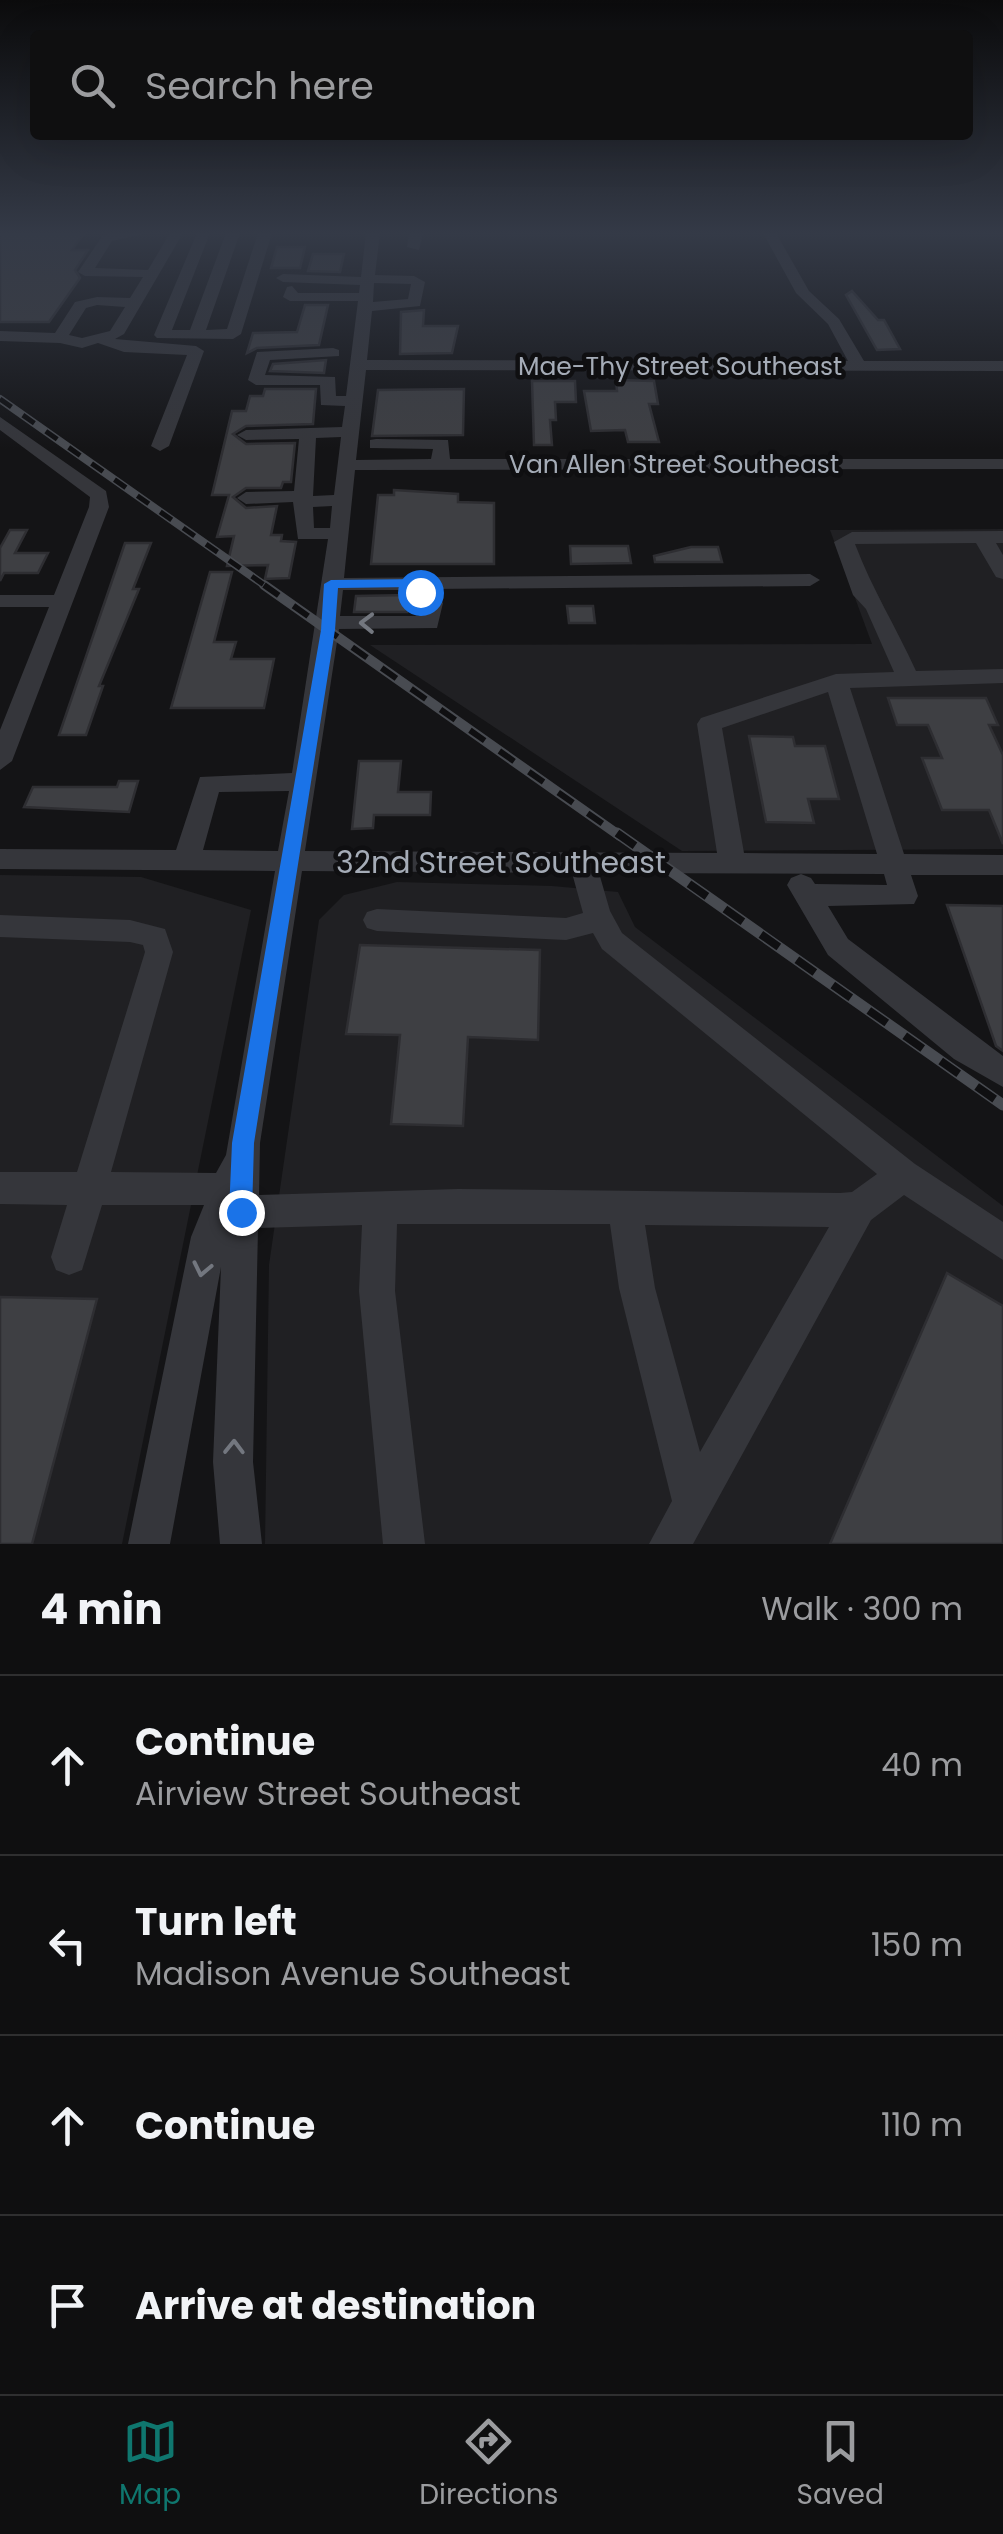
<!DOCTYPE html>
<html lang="en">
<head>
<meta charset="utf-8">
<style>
	:root { --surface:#0f0f10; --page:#1d1d1e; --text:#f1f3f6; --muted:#9b9c9f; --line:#2f2f30; --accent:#0f766e }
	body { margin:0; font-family:Poppins,sans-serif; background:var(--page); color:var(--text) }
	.stop { position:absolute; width:30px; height:30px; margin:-22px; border:8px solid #1a73e8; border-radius:50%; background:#fff }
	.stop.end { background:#1a73e8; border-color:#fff; box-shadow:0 2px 10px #0008 }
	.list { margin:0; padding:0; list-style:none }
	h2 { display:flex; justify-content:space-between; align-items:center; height:130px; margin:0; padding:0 40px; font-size:42px }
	h2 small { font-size:32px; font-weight:400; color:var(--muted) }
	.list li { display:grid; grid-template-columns:65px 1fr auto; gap:30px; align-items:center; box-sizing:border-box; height:180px; padding:0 40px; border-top:2px solid var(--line) }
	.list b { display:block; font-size:38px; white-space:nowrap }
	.list p { margin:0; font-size:32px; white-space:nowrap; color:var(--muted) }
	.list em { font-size:32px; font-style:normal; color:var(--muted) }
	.icon { flex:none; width:55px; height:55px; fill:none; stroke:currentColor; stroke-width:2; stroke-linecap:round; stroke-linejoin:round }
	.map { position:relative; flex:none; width:1003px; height:1544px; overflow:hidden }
	.search { position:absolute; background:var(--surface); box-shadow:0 10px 40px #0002; left:30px; right:30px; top:30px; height:110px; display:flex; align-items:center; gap:25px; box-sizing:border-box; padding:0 35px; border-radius:10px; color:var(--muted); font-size:38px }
	.sheet { height:850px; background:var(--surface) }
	nav { display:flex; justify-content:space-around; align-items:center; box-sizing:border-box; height:140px; border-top:2px solid var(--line); background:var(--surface); font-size:28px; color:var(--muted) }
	nav a { display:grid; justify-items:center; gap:5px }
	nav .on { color:var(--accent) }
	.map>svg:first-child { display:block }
	.built { fill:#202023 }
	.building { fill:#3e3f43; stroke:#2e2e32; stroke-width:2.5 }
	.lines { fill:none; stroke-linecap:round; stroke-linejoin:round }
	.minor { fill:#35363b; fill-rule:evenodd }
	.rail-far2-casing { stroke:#484b51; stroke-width:8 }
	.rail-far1-casing { stroke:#484b51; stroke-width:10 }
	.rail-casing { stroke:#484b51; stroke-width:11 }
	.rail-far2 { stroke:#0f0f11; stroke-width:5; stroke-dasharray:14; stroke-linecap:butt }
	.rail-far1 { stroke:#0f0f11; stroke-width:6; stroke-dasharray:18; stroke-linecap:butt }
	.rail { stroke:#0f0f11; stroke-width:8; stroke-dasharray:22; stroke-linecap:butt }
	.oneway { stroke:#73777f }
	.route { fill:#1a73e8 }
	.labels { text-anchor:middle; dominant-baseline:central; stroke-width:9; stroke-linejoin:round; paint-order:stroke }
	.far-street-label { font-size:25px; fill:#a5acb7; stroke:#0f0f11 }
	.street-label { font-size:30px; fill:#a5acb7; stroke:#0f0f11 }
</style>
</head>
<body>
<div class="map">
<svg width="1003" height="1544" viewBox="0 0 1003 1544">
	<rect width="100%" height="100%" fill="#141416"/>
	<g class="built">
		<path d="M1003,529V849L682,851L370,645L872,644L830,530Z"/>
		<path d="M0,875L141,877L251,910L122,1544H0Z"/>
		<path d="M397,882L552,886L618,892L635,927L1003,1206V1544H265L269,1265L319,920L344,895Z"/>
	</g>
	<g class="building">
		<path d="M0,233H84L72,250H88L75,270L80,278L49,322H0Z"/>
		<path d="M277,247H305L300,268H271Z"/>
		<path d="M313,254H344L340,272L308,271Z"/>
		<path d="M852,291L878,320H884L900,349L877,350L846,295Z"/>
		<path d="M305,305H328L319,345L257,348L247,353L253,333L297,332Z"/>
		<path d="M424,310L423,326H458L452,353L400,354L401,312Z"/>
		<path d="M326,360L324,373L270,371L273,364Z"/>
		<path d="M616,380L654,381L658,404H649L659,442H628L625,430L591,431L584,391H617Z"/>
		<path d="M532,381H575L576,402H555L556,420H550L552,445H534Z"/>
		<path d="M265,389H316L313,424L246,426L233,434L246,444L295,443L291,482H283L281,488H246L233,497L246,508L277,506L271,535H282L281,541L296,542L289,578L265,579L268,565L227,566L234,536L217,537L229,495H212L232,411H246L250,396H263Z"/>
		<path d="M464,389L463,435L372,436L378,390Z"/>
		<path d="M394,490L458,494V502L494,503V564H371L378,495H394Z"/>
		<path d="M10,530H27L15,553H48L38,573H4L0,581V548Z"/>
		<path d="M125,543H151L133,589H139L99,686H103L86,735H59Z"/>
		<path d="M570,546H628L631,563L571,564Z"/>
		<path d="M691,547H718L722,562H655L654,556Z"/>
		<path d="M210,572H232L214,642H236L231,659H274L264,708H171Z"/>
		<path d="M408,595L407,612H354L356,596Z"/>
		<path d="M567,606H593L595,623H569Z"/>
		<path d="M888,698H986L998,725H989L1003,755V844L989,810H942L922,758H942L928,725H897Z"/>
		<path d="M749,736L793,737L795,746H825L839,799H808L814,823L766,822Z"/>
		<path d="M359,761H401L398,792H431L430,815H374L373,828L352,829Z"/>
		<path d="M119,781H138L129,812L24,807L33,787H117Z"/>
		<path d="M947,905L1003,906V1051L996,1046Z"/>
		<path d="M360,945L540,950L538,1040L468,1037L463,1126L391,1124L400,1035L346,1034Z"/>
		<path d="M947,1273L1003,1306V1544H830Z"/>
		<path d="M0,1297L97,1299L32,1544H0Z"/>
	</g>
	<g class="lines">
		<g class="minor">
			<path d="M114,233H147L112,241L95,268L148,270L170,233H183L124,334L115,339L196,346L204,351L169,446L160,451L151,446L187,355L124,352L98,343L82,348L60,343L0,341V331L55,333L75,302L97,297L130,298L143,277L85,276L78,272L103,235ZM97,305L125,307L110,331L82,338L69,335L86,308Z"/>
			<path d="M197,233H210L172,330H190L226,233H240L206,330L227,329L258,233H272L241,334L233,339L157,338L154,335Z"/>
			<path d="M366,233H380L375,275L414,276L425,282L420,306L372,311L367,360L848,361L828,324L796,293L763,233H776L809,291L839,319L864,361H1003V371L366,370L356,460L431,459L433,449L370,448V440L376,439L448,440L450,459H1003V469L355,470L344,578L810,574L820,580L810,586L430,589L443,603L437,628L339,629L305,851L717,853L697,724L701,718L836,674L894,672L866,609L853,595L834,542L852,532L1003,531V543H996L1003,555V579L996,577L976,543L855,544C872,589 896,627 916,671L1003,669V683L850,688L904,854L1003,855V875H911L918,896L914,904L828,906L848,939L1003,1056V1087L954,1059L828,955L787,885L791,878L801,874L811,878L815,884L887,885L884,874L599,873L610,911L622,933L915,1164L1003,1222V1260L904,1195L871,1220L693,1544H649L672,1501L619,1288L610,1224H397L395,1291L425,1544H383L359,1291L362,1225L258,1228L253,1462L262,1544H220L213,1462L221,1267L170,1544H128L191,1237L204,1205H102L82,1270L69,1275L56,1270L51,1257L67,1205L0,1204V1172H77L145,952L143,945L130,942L0,937V915L130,920L165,929L173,952L111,1172L216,1173L226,1155L275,871L0,869V849L176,850L200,777L292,773L328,539H298L293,502L246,504L237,498L246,492L294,491L299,439L246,440L237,435L246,430L342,427L345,406L321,405L320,385H256L248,380L257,352L333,348L339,350V356L270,360L265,375L335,377L336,396H346L358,301H290L283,297L287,287L292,286L298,293H359L360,285L283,282L276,278L283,274L361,277ZM374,283L411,284L408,299L373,302ZM341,437L334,495L313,496L316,438ZM332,506L330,528H314L313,507ZM343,590H410L421,604L419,616H340ZM828,692L877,854L744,853L722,728ZM289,791L278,851L203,850L219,792ZM302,871L572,873L583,913L566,918L377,909L367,912L363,920L367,928L377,931L566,940L593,933L602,949L877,1174L852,1192L840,1193L458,1189L259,1195L260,1143ZM645,1225L829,1227L700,1452L655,1288Z"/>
			<path d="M409,233H423L419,250L407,247Z"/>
			<path d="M0,417L106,491L109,507L12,761L0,770V730L49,607H0V595H54L89,507L90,497L0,430Z"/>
		</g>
		<defs>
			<path id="rail-far2" d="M0,399L267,587"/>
			<path id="rail-far1" d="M264,585L620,836"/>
			<path id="rail" d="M617,833L1003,1105"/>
		</defs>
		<use href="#rail-far2" class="rail-far2-casing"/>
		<use href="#rail-far1" class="rail-far1-casing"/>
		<use href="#rail" class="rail-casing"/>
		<use href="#rail-far2" class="rail-far2"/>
		<use href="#rail-far1" class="rail-far1"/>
		<use href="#rail" class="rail"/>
	</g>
	<defs><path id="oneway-chevron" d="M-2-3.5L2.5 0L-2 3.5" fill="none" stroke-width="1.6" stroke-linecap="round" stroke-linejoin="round" transform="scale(2.5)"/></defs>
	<g class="oneway">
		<use href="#oneway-chevron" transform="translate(367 623) rotate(-179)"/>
		<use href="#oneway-chevron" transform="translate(202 1269) rotate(102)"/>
		<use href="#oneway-chevron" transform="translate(234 1447) rotate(-89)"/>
	</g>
	<linearGradient id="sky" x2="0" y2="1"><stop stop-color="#0b0b0c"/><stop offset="0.52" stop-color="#343a47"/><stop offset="1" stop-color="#343a47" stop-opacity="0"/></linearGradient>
	<rect width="1003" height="449" fill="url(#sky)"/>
	<path class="route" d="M420,579L427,583V592L420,596L415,595L413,587L338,588L335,630L254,1143L252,1212L249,1219L241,1222L233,1219L229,1212L232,1143L321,630L324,584L331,580Z"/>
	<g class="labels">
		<g class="far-street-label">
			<text x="680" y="366">Mae-Thy Street Southeast</text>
			<text x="674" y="464">Van Allen Street Southeast</text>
		</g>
		<g class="street-label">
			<text x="501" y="862">32nd Street Southeast</text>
		</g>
	</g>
</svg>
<div class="stop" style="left:420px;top:592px"></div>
<div class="stop end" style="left:241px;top:1212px"></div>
<div class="search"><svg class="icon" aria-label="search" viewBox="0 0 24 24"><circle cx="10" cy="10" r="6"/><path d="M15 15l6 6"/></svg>Search here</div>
</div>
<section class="sheet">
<h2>4 min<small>Walk · 300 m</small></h2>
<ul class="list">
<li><svg class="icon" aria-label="ahead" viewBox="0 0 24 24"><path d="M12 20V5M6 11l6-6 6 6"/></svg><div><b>Continue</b><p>Airview Street Southeast</p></div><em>40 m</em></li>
<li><svg class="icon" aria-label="left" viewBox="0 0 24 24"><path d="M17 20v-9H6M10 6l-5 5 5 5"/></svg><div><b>Turn left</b><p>Madison Avenue Southeast</p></div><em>150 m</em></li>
<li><svg class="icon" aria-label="ahead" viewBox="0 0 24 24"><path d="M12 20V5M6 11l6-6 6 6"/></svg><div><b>Continue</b></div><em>110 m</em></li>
<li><svg class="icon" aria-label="arrive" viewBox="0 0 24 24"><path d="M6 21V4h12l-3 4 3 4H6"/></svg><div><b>Arrive at destination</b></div></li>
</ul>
</section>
<nav>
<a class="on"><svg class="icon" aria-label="map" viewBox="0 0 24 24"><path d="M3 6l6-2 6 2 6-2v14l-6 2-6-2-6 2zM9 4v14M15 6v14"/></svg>Map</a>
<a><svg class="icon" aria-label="directions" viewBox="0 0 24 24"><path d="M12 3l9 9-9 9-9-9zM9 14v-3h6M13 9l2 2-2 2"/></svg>Directions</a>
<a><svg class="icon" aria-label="saved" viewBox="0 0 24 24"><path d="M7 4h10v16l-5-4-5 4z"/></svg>Saved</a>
</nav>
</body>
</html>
